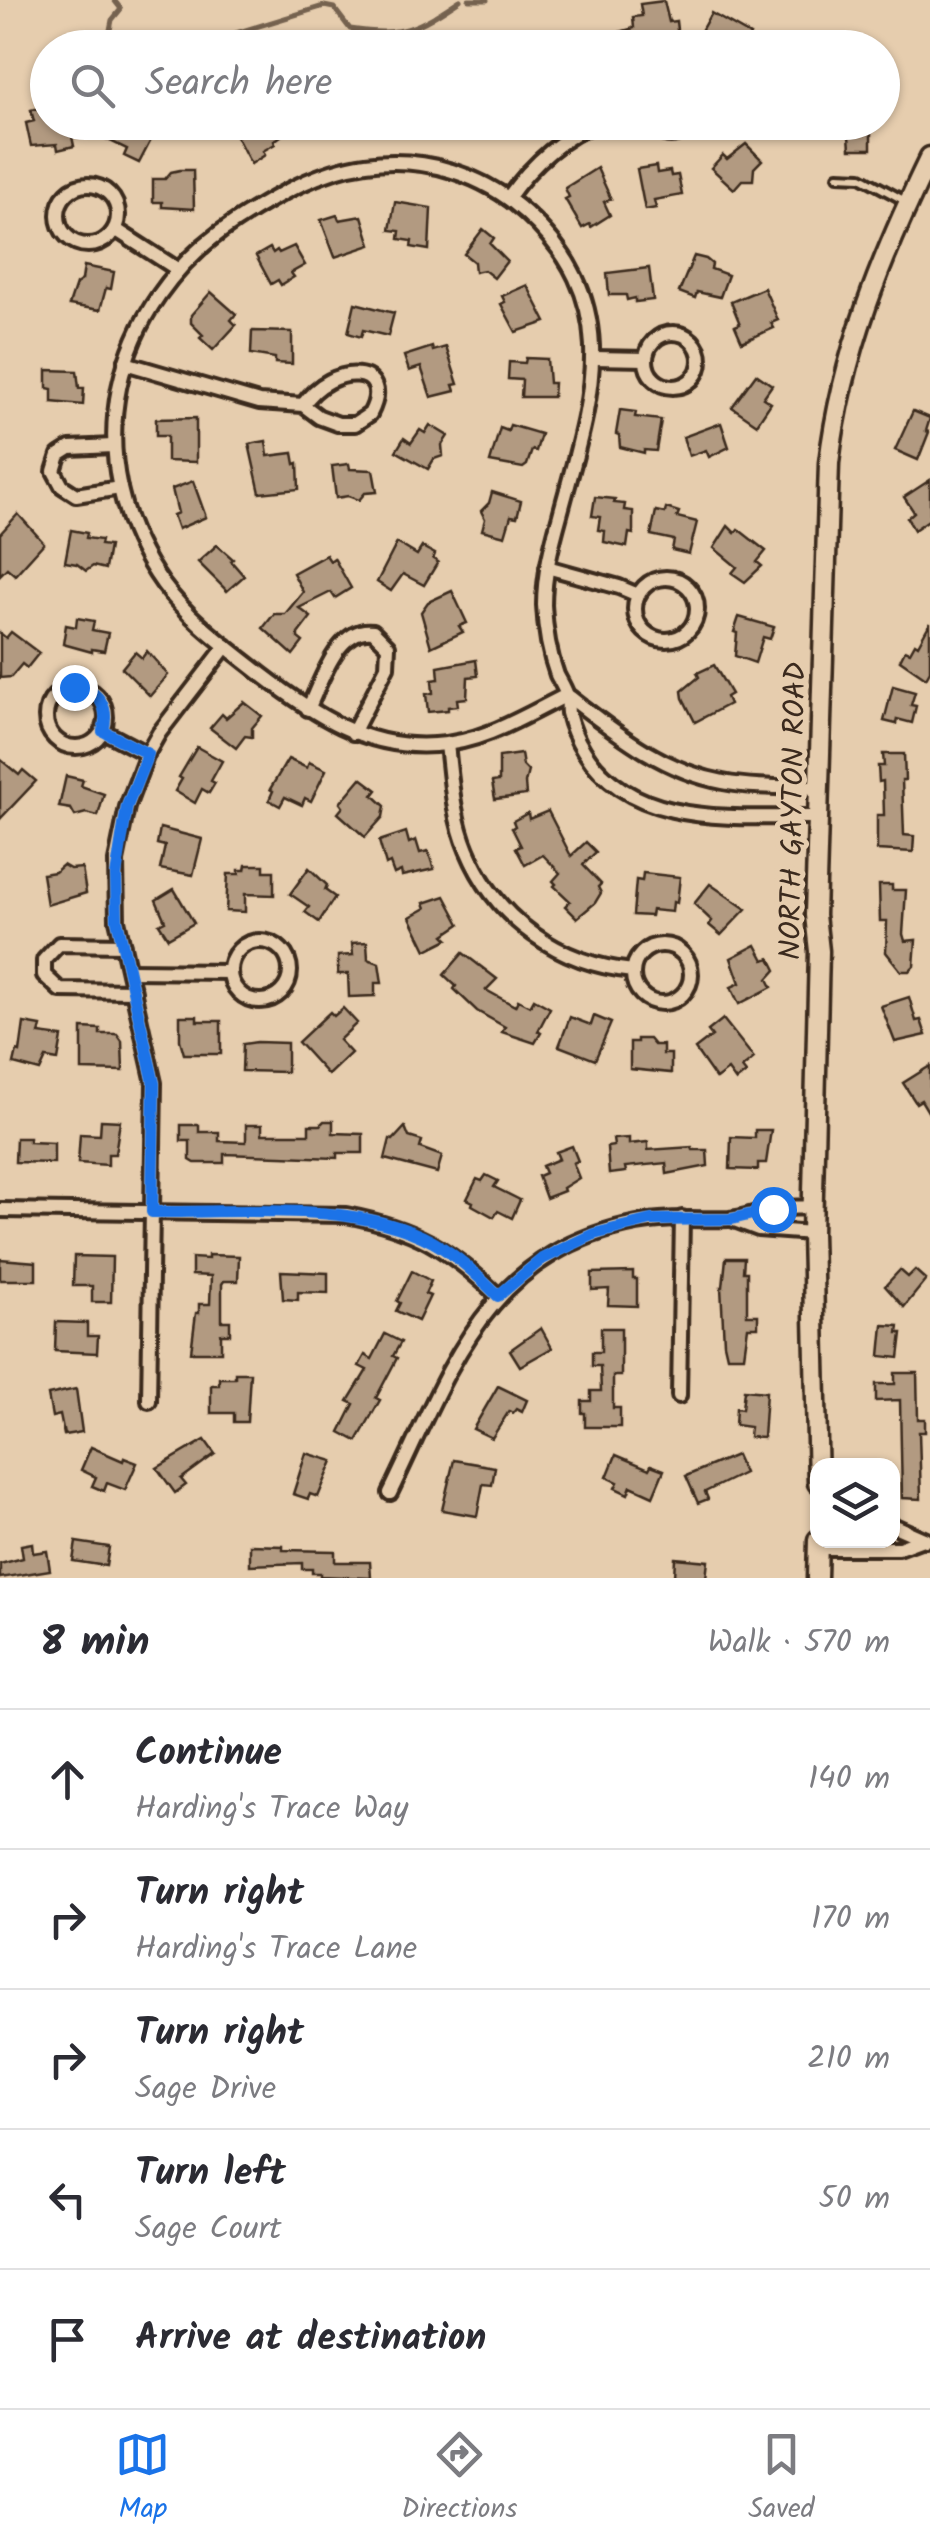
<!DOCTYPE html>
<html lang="en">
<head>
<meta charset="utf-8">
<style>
	:root { --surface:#fff; --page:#f7f7f7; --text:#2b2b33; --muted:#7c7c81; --line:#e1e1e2; --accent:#1a73e8 }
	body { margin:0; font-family:Kalam,sans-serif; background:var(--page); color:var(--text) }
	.controls { position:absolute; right:30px; bottom:30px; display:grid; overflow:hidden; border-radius:20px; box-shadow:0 2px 8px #0004 }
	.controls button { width:90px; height:90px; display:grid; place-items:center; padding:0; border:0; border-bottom:2px solid var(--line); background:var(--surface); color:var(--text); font:50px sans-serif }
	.stop { position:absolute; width:30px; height:30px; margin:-22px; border:8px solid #1a73e8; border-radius:50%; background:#fff }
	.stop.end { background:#1a73e8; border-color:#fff; box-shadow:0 2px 10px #0008 }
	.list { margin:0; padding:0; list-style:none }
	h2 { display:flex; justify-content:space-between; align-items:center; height:130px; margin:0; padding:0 40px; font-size:42px }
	h2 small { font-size:32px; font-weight:400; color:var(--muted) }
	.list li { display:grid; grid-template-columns:65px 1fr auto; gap:30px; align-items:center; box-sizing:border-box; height:140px; padding:0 40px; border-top:2px solid var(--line) }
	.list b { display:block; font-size:38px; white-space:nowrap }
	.list p { margin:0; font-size:32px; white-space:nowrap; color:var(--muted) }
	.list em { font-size:32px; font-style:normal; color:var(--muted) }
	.icon { flex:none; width:55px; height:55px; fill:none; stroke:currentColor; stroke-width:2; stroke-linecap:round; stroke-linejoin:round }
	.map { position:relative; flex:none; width:930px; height:1578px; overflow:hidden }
	.search { position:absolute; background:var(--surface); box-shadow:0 2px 8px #0004; left:30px; right:30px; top:30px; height:110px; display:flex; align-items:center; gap:25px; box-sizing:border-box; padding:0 35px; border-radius:55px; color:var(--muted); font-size:38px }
	.sheet { height:830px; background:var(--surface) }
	nav { display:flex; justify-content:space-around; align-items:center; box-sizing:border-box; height:140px; border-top:2px solid var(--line); background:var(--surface); font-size:28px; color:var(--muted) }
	nav a { display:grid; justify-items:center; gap:5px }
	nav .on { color:var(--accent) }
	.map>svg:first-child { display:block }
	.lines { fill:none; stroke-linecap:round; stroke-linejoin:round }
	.stream { stroke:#75624f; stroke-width:5 }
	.building { fill:#b29a81; stroke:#3b2a1e; stroke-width:2.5 }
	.lane-casing { stroke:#3b2a1e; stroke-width:14 }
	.street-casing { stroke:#3b2a1e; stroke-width:20 }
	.secondary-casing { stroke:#3b2a1e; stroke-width:25 }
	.lane { stroke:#e6cdae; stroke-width:6 }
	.street { stroke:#e6cdae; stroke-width:12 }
	.secondary { stroke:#e6cdae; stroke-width:18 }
	.route { stroke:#1a73e8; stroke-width:12 }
	.labels { text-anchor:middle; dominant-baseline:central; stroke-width:10; stroke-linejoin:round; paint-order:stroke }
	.street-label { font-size:30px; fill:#3b2a1e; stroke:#e6cdae }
</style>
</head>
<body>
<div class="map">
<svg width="930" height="1578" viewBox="0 0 930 1578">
	<rect width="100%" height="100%" fill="#e6cdae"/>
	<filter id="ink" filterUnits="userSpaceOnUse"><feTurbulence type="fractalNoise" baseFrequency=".01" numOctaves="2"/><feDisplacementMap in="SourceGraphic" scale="20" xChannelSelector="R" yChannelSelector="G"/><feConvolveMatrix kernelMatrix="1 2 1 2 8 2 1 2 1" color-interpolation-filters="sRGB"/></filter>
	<g filter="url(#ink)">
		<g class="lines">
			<g class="stream">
				<path d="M114,0L121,9L112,20L109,35L126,48"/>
				<path d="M469,0H487"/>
				<path d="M217,48L236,33L324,6L334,8L350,29C404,37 416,29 460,0"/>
			</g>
		</g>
		<g class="building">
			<path d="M664,1L669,22L676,21L678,39L620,42L621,48H577V44L634,28L633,17L642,16L640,4Z"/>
			<path d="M711,13L750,35L743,48H712L697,38Z"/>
			<path d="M44,107L48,122H69L74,146L58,150L57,144L31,146L26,123L34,121L31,110Z"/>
			<path d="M89,122H137L145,127L142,133L152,138L139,163L124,156L127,149L102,137L106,131Z"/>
			<path d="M248,122H273L281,136L274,141L275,144L263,151L265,155L251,164L236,136L247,129Z"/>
			<path d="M848,122H871V149H850Z"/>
			<path d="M746,144L762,160L754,168L753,180H742L734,189L711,168L723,155L727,159Z"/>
			<path d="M656,166L657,173L670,171L671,176L678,175L682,195L654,200L656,208L645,210L637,169Z"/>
			<path d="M597,168L611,199L604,202L610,215L591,227L590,224L582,228L565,199L569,197L565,188Z"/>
			<path d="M180,170H193L194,209L162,207V202H153V179H165L171,172Z"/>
			<path d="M395,202L431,208L429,250L411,247L412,241L399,239L400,231L390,230Z"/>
			<path d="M337,215L339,220L362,216L371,245L335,257L321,220Z"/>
			<path d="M483,229L494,238L490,244L507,261L494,278L484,270L475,272L474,262L464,254Z"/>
			<path d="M294,246L305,265L291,273L294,277L281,285L278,280L271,284L256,256L270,248L273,253L277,250L279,253Z"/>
			<path d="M694,256L706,259L712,264L711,269L728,275L720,297L697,292L695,298L679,292Z"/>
			<path d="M84,266L114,272L111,289L106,288L100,310L69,305L76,284L82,280Z"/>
			<path d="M649,268L653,300L635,302V298L627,300L626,295H609L607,273Z"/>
			<path d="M527,285L546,322L516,332L501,304L505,302L502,296Z"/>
			<path d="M764,288L778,320L771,323L774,328L742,342L735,326L740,324L731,302Z"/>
			<path d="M211,292L236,314L231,320L236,325L213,350L200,338L203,335L191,323V315Z"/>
			<path d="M355,303L394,313L388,336L363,330L361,337L348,333Z"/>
			<path d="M252,331L292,332V364L275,363V358L251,354Z"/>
			<path d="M432,347L433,351L446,347L458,384L453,385L455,391L431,397L421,367L409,371L404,356Z"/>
			<path d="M526,358L547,359L549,383H554L553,397H521L522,380L508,379L509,362L525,363Z"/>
			<path d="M47,370L77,371L79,388H84L83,405L52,402V389L47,388Z"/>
			<path d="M756,374L772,385L763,398L771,403L757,424L732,407Z"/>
			<path d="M620,410L636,412L635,417L661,420L656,451L644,450V453L620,447L619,435L616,434Z"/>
			<path d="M913,411L930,418L926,431L929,432L918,460L895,450Z"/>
			<path d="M196,418V462L167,461V436H156V419Z"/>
			<path d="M721,423L729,447L709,457L706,450L689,456L683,437Z"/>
			<path d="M430,425L448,436L442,445L443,456L434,459L428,469L396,451L404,438L411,443L420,430L425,433Z"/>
			<path d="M510,425L541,434L536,451L532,450L527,465L523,468L490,462L500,428L508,431Z"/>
			<path d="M266,441L268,456L293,453L295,464L298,463L299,489L260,493L249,444Z"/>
			<path d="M349,464L350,469L373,470L377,492L365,493L359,500L348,496L336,498L332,466Z"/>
			<path d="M930,480V519L914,530L907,518L914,512L904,497Z"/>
			<path d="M193,481L206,517L178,529L173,515L178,513L172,489Z"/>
			<path d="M492,492L521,501L517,517L511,516L505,536L482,530L485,519L481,511L489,503Z"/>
			<path d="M595,497L615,499L614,503L625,504L624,510L633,511V534L629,533L627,547L604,542L605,531L598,530L600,517L592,516Z"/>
			<path d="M666,508L679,512L677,517L697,522L689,554L672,550L674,540L651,535L656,511L665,513Z"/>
			<path d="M18,514L44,543L15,575L7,568L0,575V534Z"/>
			<path d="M728,526L735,533L738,529L766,551L757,562L762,566L745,582L732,573L737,567L714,548Z"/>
			<path d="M71,530L87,533L86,538L101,540L100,545L109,546L105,569L93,566L86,571L77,564L65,562Z"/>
			<path d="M397,543L417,555L422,547L435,554L433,559L438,562L424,585L403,574L391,591L377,582Z"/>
			<path d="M217,545L233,559L231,561L244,576L227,591L198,562Z"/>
			<path d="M326,555L330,561L334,558L351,588L335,598L331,592L299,608L311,617L298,634V638L303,642L293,655L263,628L274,614H285L303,592L293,573Z"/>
			<path d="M452,591L467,623L459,626L463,632L431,647L421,612L428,602Z"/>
			<path d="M739,617L774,627L770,639L763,637L755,663L735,656L737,633L734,632Z"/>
			<path d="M77,618L94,621L92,630L108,633L104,651L92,649V652L63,644L66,625L76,627Z"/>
			<path d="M930,623V671L926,678L900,660L905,650L910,652L915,643L918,645Z"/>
			<path d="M11,632L39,653L27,668L22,664L11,677L0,678V633L6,638Z"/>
			<path d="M147,651L168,675L150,696L122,668L135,652L142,658Z"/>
			<path d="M476,660L478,676L468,677L467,698L457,699L458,706L448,707V710L428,712L426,694L433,693L432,680L439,679L438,667Z"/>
			<path d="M714,665L731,694L726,697L729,704L695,722L683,698L682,691L699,677L697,673Z"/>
			<path d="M893,686L915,692L911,705L916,706L912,723L897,719L896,724L884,721Z"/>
			<path d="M244,702L262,716L252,728V737L245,736L236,748L210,728L222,714L226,718Z"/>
			<path d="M197,747L222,761L211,781L215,783L209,793L202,789L195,803L175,791L182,779L179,777Z"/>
			<path d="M521,754L523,766L528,771L525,783L526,795L495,799L492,782L499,781V757Z"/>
			<path d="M883,754H904L905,780H902L904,835L914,836L913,852L877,850V815H884L883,781L879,782L878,766H884Z"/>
			<path d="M0,759L19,775L23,770L36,781L0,819Z"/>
			<path d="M288,759L307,768L309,762L326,770L311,801L305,798L302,805L285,797L280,806L269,800L273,791L270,789Z"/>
			<path d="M66,776L83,780L81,786L104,794L98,816L86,813L75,816L71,809L59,807Z"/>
			<path d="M361,778L377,790L373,795L385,806L383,817L365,837L338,813L343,807L340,803Z"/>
			<path d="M548,811L571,856L586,842L596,852L583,865L601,884L598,887L601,893L595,903L577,918L565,906L570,901L554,886L556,884L553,881L560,873L543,855L525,865L516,848L521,846L512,828L515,826L513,821L528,813L529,819Z"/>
			<path d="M160,828L202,839L193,875L160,869L165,846L157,844Z"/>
			<path d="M406,832L409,843L416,840L420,853L428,851L434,869L402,876L401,871L394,874L390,863L386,865L379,841Z"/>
			<path d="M63,865L70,869L82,868L86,893L47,905L42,874L55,872Z"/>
			<path d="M246,865H264V871H274V895L245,894V912L226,911L228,874H239V870H245Z"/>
			<path d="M309,868L327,885L325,890L335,897L319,922L305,912L309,907L290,894Z"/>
			<path d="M643,873L680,877L677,903L673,902L672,912L652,910L651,916L633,915L636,880L642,881Z"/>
			<path d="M710,884L746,909L721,935L709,925L712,921L694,904Z"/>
			<path d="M879,885H892V890H906L903,934L905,941L916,940L914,966L909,971H901L886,952L887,921H880Z"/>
			<path d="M174,889L194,923L168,938L159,924L165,921L156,900Z"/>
			<path d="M445,896L460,924L444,935L448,939L426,950L410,917L426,908L424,903Z"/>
			<path d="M367,942L368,959L379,963L382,983H375V996L349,997L348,974H338V956L353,955L352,943Z"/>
			<path d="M756,945L764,960L770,958L776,970L768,979L772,987L739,1004L731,987L740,983L731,958Z"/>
			<path d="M463,953L497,979L486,990L515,1006L518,1000L530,1006L534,999L550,1008L538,1031L541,1033L535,1043L502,1032L505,1027L477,1011L454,989L456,986L444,975Z"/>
			<path d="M909,997L916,1021L921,1020L926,1035L895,1042L881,1006Z"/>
			<path d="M343,1008L357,1023L339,1040L351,1053L328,1075L298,1042L330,1012L334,1016Z"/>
			<path d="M180,1016H197V1021H221V1054H184L180,1040Z"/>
			<path d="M594,1016L611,1023L595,1060L559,1046L570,1017L591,1025Z"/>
			<path d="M723,1019L754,1058L742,1068L746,1073L736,1081L728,1070L716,1079L695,1049L712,1036L708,1031Z"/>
			<path d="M24,1023L41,1026L39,1034L62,1037L58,1060L46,1058L40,1071L14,1064L17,1051L20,1052Z"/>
			<path d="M82,1028L100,1029V1034H117L122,1041L123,1071L82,1070Z"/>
			<path d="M637,1039H649L654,1045H663V1054H671V1073L630,1069V1042H637Z"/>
			<path d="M257,1042L287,1043V1072L242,1071L243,1044Z"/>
			<path d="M930,1066V1115L921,1100L916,1103L903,1083Z"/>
			<path d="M101,1120L120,1121L115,1154H108V1165L78,1163L80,1134L100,1135Z"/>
			<path d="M324,1121H333V1133L363,1134V1153H337V1158L224,1154V1163H195L190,1160V1141H181V1125H199V1132H219V1141L246,1142V1125H262V1134H309V1125H320Z"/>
			<path d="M405,1127L409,1137L422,1141L420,1148L442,1156L437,1173L385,1159L390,1139L393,1140Z"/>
			<path d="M755,1130H771L766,1163H758V1170L730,1169L731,1137L755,1138Z"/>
			<path d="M16,1138H29V1142L54,1143V1163L15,1162Z"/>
			<path d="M629,1138V1144L648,1142V1150L692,1147L693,1150H707L708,1166L667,1174L666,1163L625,1167L626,1172L609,1174L607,1147L614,1146L613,1139Z"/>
			<path d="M572,1146L578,1161L573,1163L579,1178L563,1188L564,1191L546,1198L538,1176L545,1173L542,1166L559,1159L556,1152Z"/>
			<path d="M486,1175L498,1181L494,1187L520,1200L512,1218L498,1211L494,1217L472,1205L473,1202L467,1199L477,1179L482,1181Z"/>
			<path d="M208,1255L239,1256L238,1281H224L222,1284V1321H230V1334H221V1352H191L196,1313H199V1304H210L211,1276L192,1275V1258L208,1259Z"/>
			<path d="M74,1256L112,1257L111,1302H92V1286H73Z"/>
			<path d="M726,1258H744L743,1272H747V1315H758V1327H748L744,1356H727L724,1343L721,1287H723Z"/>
			<path d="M0,1259L36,1262V1280H0Z"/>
			<path d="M900,1270L908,1277L915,1270L926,1280L904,1307L885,1286Z"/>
			<path d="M281,1271L328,1273V1293L298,1292V1300L283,1299Z"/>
			<path d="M412,1271L431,1281L425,1294L430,1296L418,1321L396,1311L400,1303L397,1301Z"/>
			<path d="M633,1272V1279H637V1306L608,1305L609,1289L592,1290V1273Z"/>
			<path d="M56,1322L87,1323V1336H98L97,1353L55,1351Z"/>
			<path d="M883,1325L899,1326L898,1333H902L899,1358L880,1356Z"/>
			<path d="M541,1328L552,1348L520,1366L510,1350Z"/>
			<path d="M601,1328H621V1376H613V1408H620V1427H585V1413H582V1401H591V1391H601L600,1366H592V1352H601Z"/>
			<path d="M385,1334L401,1342L393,1356L397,1358L376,1398L380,1400L357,1441L340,1432L354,1404L348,1401L367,1370L359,1366L365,1355L372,1359Z"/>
			<path d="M235,1373H250L247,1422H234V1413H211V1385H219V1378H235Z"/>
			<path d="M895,1373H917L918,1419H925V1432H919L921,1499L902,1498L900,1400L876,1401V1384H895Z"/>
			<path d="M498,1386L527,1400L522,1412L516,1409L513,1413L509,1411L492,1438L473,1429Z"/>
			<path d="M76,1389L82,1432L64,1435L60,1415L52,1417L48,1395Z"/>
			<path d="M744,1390L766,1392L763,1438L749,1437L750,1427L735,1425L736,1408L742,1409Z"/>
			<path d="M205,1440L215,1454L181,1479L186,1485L175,1493L157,1468Z"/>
			<path d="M91,1447L123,1461L124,1458L137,1463L125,1490L107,1483L104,1491L92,1486L96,1477L81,1470Z"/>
			<path d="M306,1453L333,1461L318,1497L310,1494L308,1499L293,1494Z"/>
			<path d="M616,1455L649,1469L651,1465L664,1470L653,1496L631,1486L628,1494L615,1488L618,1482L607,1477Z"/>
			<path d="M736,1455L744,1473L705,1492L708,1499L698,1503L686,1476Z"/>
			<path d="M454,1460L495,1467L492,1485L483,1484L477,1516L442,1510Z"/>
			<path d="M76,1542L109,1547L106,1566L73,1561Z"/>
			<path d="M32,1543L33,1553L47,1551L50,1570L0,1578V1564L23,1558L21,1545Z"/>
			<path d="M250,1545L283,1546V1550L335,1551V1562H370L371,1578L320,1576V1573H312V1569H302V1563L250,1565Z"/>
			<path d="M675,1558L708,1561L706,1578L674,1577Z"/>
		</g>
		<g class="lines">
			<defs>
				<path id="lane" d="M838,176L861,177L907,202"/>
				<g id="street">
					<path d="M647,122C661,139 680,139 694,122"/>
					<circle cx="88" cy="215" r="30"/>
					<path d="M508,198C532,164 560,138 599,122"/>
					<path d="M115,229L177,269"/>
					<circle cx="673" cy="360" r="27"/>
					<path d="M594,358L646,359"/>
					<path d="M125,363L259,402L303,405L319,417L338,424H355L370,414C396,365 333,361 303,405"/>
					<path d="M113,446L70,448L59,455L54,471L62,486L76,495L120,488"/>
					<path d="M547,567L619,587L638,595"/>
					<circle cx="666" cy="609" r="31"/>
					<circle cx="76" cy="717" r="30"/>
					<path d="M567,695C526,715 483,743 435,745C366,750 313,714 261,674C227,647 189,620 163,584C75,460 110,303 236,221C275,196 320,170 366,164C424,156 483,174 526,213C627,305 590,402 560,515C552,544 544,574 544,605C545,628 549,653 557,675C560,681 564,687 566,693C569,700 567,706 568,713C571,726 577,740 584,751C633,830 739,816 817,817"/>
					<path d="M567,695C615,732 662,771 723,782C754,788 786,787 818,788"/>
					<path d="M308,709C321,683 337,626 373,631L388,646L387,667L353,733"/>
					<path d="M103,731L147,754"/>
					<path d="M447,744C451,779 453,817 467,850C496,920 559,964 633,971"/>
					<circle cx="260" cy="971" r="30"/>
					<circle cx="662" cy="974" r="29"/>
					<path d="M123,945L59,944L44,960V975L60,990L134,991"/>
					<path d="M129,971L230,972"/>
					<path d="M0,1210L346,1215C414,1228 449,1248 498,1296"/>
					<path d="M734,1220L758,1229L812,1233"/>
					<path d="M679,1396L682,1218"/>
					<path d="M149,1401L154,1083L117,920L116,861L127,807L147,754L159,733L226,646"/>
					<path d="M390,1493C450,1370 485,1252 637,1223C667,1217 698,1220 729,1219C744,1218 759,1211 774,1209C786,1207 800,1208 812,1207"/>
					<path d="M892,1525L926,1540"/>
					<path d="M817,1548H899L923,1539"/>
				</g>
				<g id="secondary">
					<path d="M818,1483L812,1233L819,951L815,915L829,463C842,353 882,256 930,157"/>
					<path d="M817,1578L818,1540"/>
				</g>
			</defs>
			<use href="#lane" class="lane-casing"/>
			<use href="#street" class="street-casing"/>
			<use href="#secondary" class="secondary-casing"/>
			<use href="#lane" class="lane"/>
			<use href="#street" class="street"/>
			<use href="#secondary" class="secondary"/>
		</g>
	</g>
	<g class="lines" filter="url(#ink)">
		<path class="route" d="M74,687C99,690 110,707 103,731L148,754L127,806L116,876L117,920L154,1083L152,1212C237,1213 357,1200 433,1242C458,1256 478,1276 498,1296L542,1259L594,1234L651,1220L732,1219L773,1209"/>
	</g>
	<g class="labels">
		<g class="street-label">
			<text transform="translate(794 811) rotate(-89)">NORTH GAYTON ROAD</text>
		</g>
	</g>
</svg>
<div class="controls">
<button><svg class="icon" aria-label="layers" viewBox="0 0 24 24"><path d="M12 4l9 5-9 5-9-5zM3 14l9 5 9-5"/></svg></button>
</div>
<div class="stop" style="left:773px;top:1209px"></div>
<div class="stop end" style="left:74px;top:687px"></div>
<div class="search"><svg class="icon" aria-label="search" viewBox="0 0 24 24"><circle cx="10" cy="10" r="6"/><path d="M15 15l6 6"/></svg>Search here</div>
</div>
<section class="sheet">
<h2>8 min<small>Walk · 570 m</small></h2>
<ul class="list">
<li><svg class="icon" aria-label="ahead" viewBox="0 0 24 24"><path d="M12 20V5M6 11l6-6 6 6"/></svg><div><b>Continue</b><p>Harding's Trace Way</p></div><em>140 m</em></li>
<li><svg class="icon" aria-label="right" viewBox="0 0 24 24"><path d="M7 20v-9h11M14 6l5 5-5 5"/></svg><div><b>Turn right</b><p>Harding's Trace Lane</p></div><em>170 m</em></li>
<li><svg class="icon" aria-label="right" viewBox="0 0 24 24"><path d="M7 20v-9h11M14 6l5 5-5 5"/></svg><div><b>Turn right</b><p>Sage Drive</p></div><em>210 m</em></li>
<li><svg class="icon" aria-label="left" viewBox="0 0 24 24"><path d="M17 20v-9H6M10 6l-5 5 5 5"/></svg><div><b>Turn left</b><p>Sage Court</p></div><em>50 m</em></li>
<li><svg class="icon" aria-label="arrive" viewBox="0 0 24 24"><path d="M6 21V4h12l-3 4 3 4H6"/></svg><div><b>Arrive at destination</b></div></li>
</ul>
</section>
<nav>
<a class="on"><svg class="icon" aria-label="map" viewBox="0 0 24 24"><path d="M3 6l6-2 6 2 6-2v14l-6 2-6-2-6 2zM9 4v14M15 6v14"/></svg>Map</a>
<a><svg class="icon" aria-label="directions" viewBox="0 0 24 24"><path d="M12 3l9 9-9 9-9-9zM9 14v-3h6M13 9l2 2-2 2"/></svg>Directions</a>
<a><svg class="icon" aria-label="saved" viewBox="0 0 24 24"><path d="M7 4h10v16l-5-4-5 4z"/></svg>Saved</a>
</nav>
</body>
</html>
